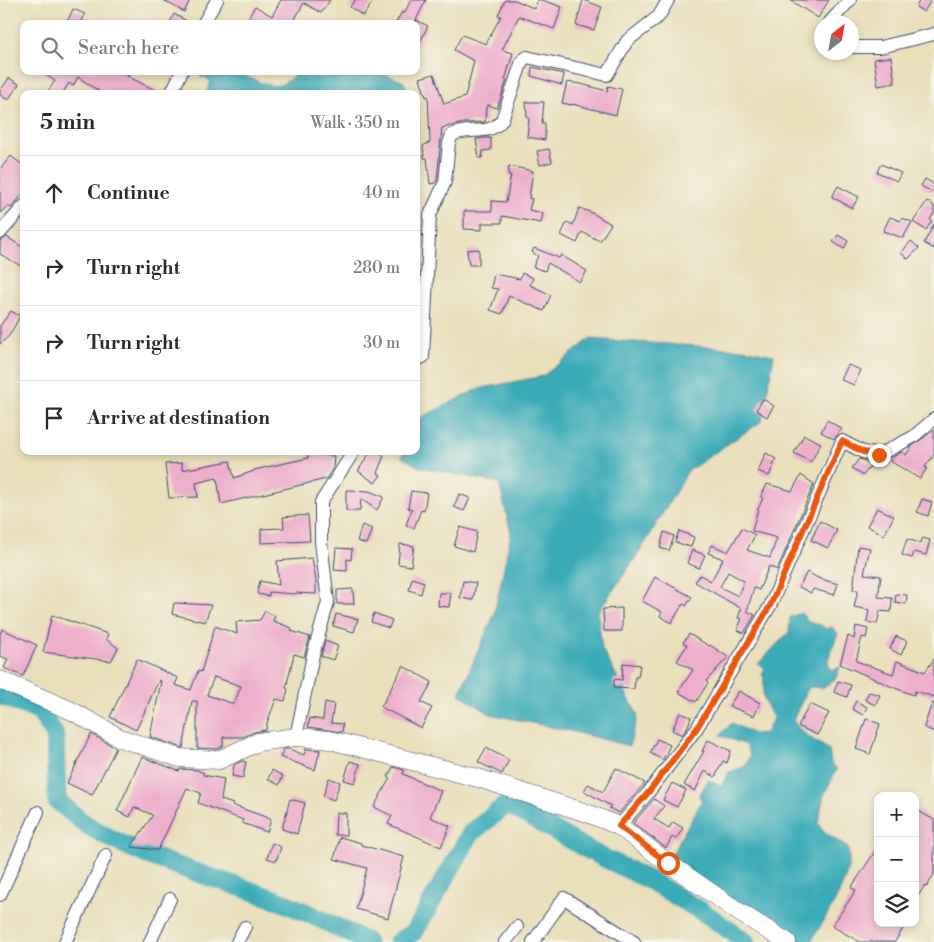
<!DOCTYPE html>
<html lang="en">
<head>
<meta charset="utf-8">
<style>
	:root { --surface:#fff; --page:#f2f2f3; --text:#2b2b33; --muted:#7c7c81; --line:#e1e1e2 }
	body { margin:0; font-family:"Libre Bodoni",serif; background:var(--page); color:var(--text) }
	.controls { position:absolute; right:15px; bottom:15px; display:grid; overflow:hidden; border-radius:10px; box-shadow:0 2px 8px #0003 }
	.controls button { width:45px; height:45px; display:grid; place-items:center; padding:0; border:0; border-bottom:1px solid var(--line); background:var(--surface); color:var(--text); font:25px sans-serif }
	.compass { position:absolute; left:814px; top:15px; width:45px; height:45px; border-radius:50%; background:var(--surface); box-shadow:0 2px 8px #0003; rotate:31deg }
	.stop { position:absolute; width:15px; height:15px; margin:-11px; border:4px solid #ea580c; border-radius:50%; background:#fff }
	.stop.end { background:#ea580c; border-color:#fff; box-shadow:0 1px 5px #0008 }
	.list { margin:0; padding:0; list-style:none }
	h2 { display:flex; justify-content:space-between; align-items:center; height:65px; margin:0; padding:0 20px; font-size:21px }
	h2 small { font-size:16px; font-weight:400; color:var(--muted) }
	.list li { display:grid; grid-template-columns:32px 1fr auto; gap:15px; align-items:center; box-sizing:border-box; height:75px; padding:0 20px; border-top:1px solid var(--line) }
	.list b { display:block; font-size:19px; white-space:nowrap }
	.list em { font-size:16px; font-style:normal; color:var(--muted) }
	.icon { flex:none; width:28px; height:28px; fill:none; stroke:currentColor; stroke-width:2; stroke-linecap:round; stroke-linejoin:round }
	.map { position:relative; flex:none; width:934px; height:942px; overflow:hidden }
	.search { position:absolute; background:var(--surface); box-shadow:0 2px 8px #0003; left:20px; top:20px; width:400px; height:55px; display:flex; align-items:center; gap:12px; box-sizing:border-box; padding:0 18px; border-radius:10px; color:var(--muted); font-size:19px }
	.panel { position:absolute; background:var(--surface); box-shadow:0 2px 8px #0003; left:20px; top:90px; width:400px; height:365px; border-radius:10px }
	.map>svg:first-child { display:block }
	.water { fill:#3babb8; stroke:#2b6d8b }
	.lines { fill:none; stroke-linecap:round; stroke-linejoin:round }
	.river { stroke:#3babb8; stroke-width:19 }
	.building { fill:#edafcc; fill-rule:evenodd }
	.street-casing { stroke:#3a496c; stroke-width:14 }
	.secondary-casing { stroke:#3a496c; stroke-width:19 }
	.street { stroke:#fff; stroke-width:12 }
	.secondary { stroke:#fff; stroke-width:18 }
	.route { stroke:#ea580c; stroke-width:6 }
</style>
</head>
<body>
<div class="map">
<svg width="934" height="942" viewBox="0 0 934 942">
	<rect width="100%" height="100%" fill="#f7f3e8"/>
	<filter id="ink" filterUnits="userSpaceOnUse"><feTurbulence type="fractalNoise" baseFrequency=".02" numOctaves="2"/><feDisplacementMap in="SourceGraphic" scale="10" xChannelSelector="R" yChannelSelector="G"/><feConvolveMatrix kernelMatrix="1 2 1 2 8 2 1 2 1" color-interpolation-filters="sRGB"/></filter>
	<filter id="wash" filterUnits="userSpaceOnUse"><feTurbulence type="fractalNoise" baseFrequency=".0096" numOctaves="4" result="noise"/><feDisplacementMap in="SourceGraphic" scale="20" xChannelSelector="R" yChannelSelector="G"/><feGaussianBlur stdDeviation="1.12" result="paint"/><feColorMatrix in="noise" values="0 0 0 0 0 0 0 0 0 0 0 0 0 0 0 0 0 1.4 0 .05"/><feComposite in="paint" operator="in"/></filter>
	<g filter="url(#wash)">
		<rect width="100%" height="100%" fill="#e9dfbb"/>
		<g class="water">
			<path d="M204,71H243L245,76C268,85 279,94 297,71H387V75L404,82L409,94H205L211,82L205,77L200,78Z"/>
			<path d="M590,339L742,349L774,355L762,421L688,471L641,550L598,612L602,649L638,715L629,746L570,731L490,714L459,694L494,615L511,533L499,483L419,467L402,457L403,451H416V420L478,389L543,376Z"/>
			<path d="M801,613L811,623L821,625L826,629L832,627L838,633L828,660L830,670L840,667L836,678L824,688L809,687L793,720C801,734 816,741 829,750L831,763L837,769L824,795L818,823L822,830L848,848C855,877 825,917 811,942H797L669,859L702,801L699,796L708,780L721,786L729,772L744,767L750,756L746,745L720,735L732,723L754,734L766,733L773,718L763,697L764,678L762,675L765,668L758,664L789,632L790,617Z"/>
		</g>
		<g class="lines">
			<g class="river">
				<path d="M0,695L40,712L55,735L57,801C67,808 76,818 87,825C145,861 214,876 277,900C308,912 337,927 367,942"/>
				<path d="M398,942L415,931L471,833L507,804L592,852L647,879L706,914L746,942"/>
			</g>
		</g>
		<g id="blocks">
			<g class="building">
				<path d="M163,0H190L184,12Z"/>
				<path d="M281,0H330L321,13L304,3L292,24H245L255,6L272,16Z"/>
				<path d="M355,0H374L363,16L350,7Z"/>
				<path d="M411,0H426L414,24H395L402,12L404,14Z"/>
				<path d="M505,0H515L535,9L537,0H542L562,7L554,29L519,16L502,50L513,53L505,80H507L497,108L488,105V107H486L485,122L464,123L442,128L437,180L435,183L430,184L427,158H424L423,146L430,142L428,96L426,97L420,78L434,74L444,104L465,97L474,61L454,50L462,35L486,44L501,16L498,15Z"/>
				<path d="M583,0L602,7L594,30L576,25Z"/>
				<path d="M790,0H829L818,18Z"/>
				<path d="M920,0H931L924,12L916,7Z"/>
				<path d="M73,9L85,14L81,24H66Z"/>
				<path d="M174,14L192,24H169Z"/>
				<path d="M416,20L428,26L416,50Z"/>
				<path d="M891,57L895,83L878,86L874,59Z"/>
				<path d="M532,67L564,74L562,85L531,76Z"/>
				<path d="M40,71H131L127,76L163,94H103L78,77L73,86L69,83L62,94H46L55,81Z"/>
				<path d="M9,78L19,84L8,100L0,95V91Z"/>
				<path d="M567,82L581,84L607,91L608,86L622,89L616,115L572,104V105L562,103Z"/>
				<path d="M526,102H544L542,123H545V140L527,137L529,118H527Z"/>
				<path d="M484,138H491V150L483,151L482,158H479L476,139Z"/>
				<path d="M549,149L552,162L540,165L537,151Z"/>
				<path d="M11,156L24,166V193L11,208L8,206L0,213V169Z"/>
				<path d="M881,164L901,173L897,181L877,172Z"/>
				<path d="M509,166L533,171L529,198L532,199L529,210L543,213L541,223L502,216V223H482V230L464,229V211H492V201L506,202L511,175H508Z"/>
				<path d="M925,179L934,184V193L921,186Z"/>
				<path d="M838,186L859,197L852,208L832,197Z"/>
				<path d="M927,201L934,206V213L930,220L932,221L926,230L913,222Z"/>
				<path d="M579,208L590,212L611,224L600,241L582,232L577,243L561,235L567,222L573,225Z"/>
				<path d="M890,217L900,221L902,218L912,222L903,238L883,231Z"/>
				<path d="M934,224V249L924,243Z"/>
				<path d="M838,235L848,241L844,249L833,242Z"/>
				<path d="M7,237L24,248V268L0,254V241Z"/>
				<path d="M911,241L919,248L908,259L901,253Z"/>
				<path d="M534,248L559,258L561,255L587,271L580,282L548,263L545,271L533,267L538,256L532,252Z"/>
				<path d="M479,249V265H469L467,250Z"/>
				<path d="M522,273L533,278L530,285L551,295L544,311L509,296L502,314L490,310L498,289L491,288L494,274L520,279Z"/>
				<path d="M11,311L20,316L9,336L0,344V326Z"/>
				<path d="M848,365L861,370L854,385L841,380Z"/>
				<path d="M763,399L774,406L767,417L756,410Z"/>
				<path d="M827,420L842,429L834,439L821,432Z"/>
				<path d="M934,430V455L925,467L927,468L920,479L890,461L893,457L902,452L906,455L912,446Z"/>
				<path d="M804,435L821,443L811,462L794,453Z"/>
				<path d="M371,451L384,456L377,473L381,475L375,483L358,471Z"/>
				<path d="M766,453L776,459L769,476L758,471Z"/>
				<path d="M308,454L334,456L333,468L326,479L221,504L217,478L196,483L198,497L169,498L165,464L182,463V470L230,461L234,478L254,471V470L308,458Z"/>
				<path d="M859,459L866,461L871,465L863,476L852,468Z"/>
				<path d="M801,475L814,484L777,570L769,566L759,590L754,588L747,611L755,615L744,633L737,630L742,619L738,618L741,609H742L695,582L700,575L711,581L723,559L708,553L712,545L728,552L742,528L755,535L747,550L770,558L777,538L752,531L758,509L763,498L761,497L767,484L792,491ZM728,572L744,581L738,596L720,587Z"/>
				<path d="M346,490L369,491L384,497L377,510L361,499L360,511H346Z"/>
				<path d="M411,491L427,493L424,511L421,510L414,528L406,525L412,509L408,508Z"/>
				<path d="M459,494L470,498L464,511L454,507Z"/>
				<path d="M922,499L932,502L928,516L917,512Z"/>
				<path d="M877,508L894,516L884,535L867,526Z"/>
				<path d="M308,515L310,541L261,543V529L284,528L283,517Z"/>
				<path d="M820,521L837,530L828,548L811,540Z"/>
				<path d="M362,525L372,529L366,544L357,541Z"/>
				<path d="M460,527L477,532L473,552L454,546Z"/>
				<path d="M679,531L694,537L691,547L675,542Z"/>
				<path d="M664,532L674,536L669,551L660,548Z"/>
				<path d="M922,538L930,540L926,555L914,552L912,558L902,555L907,539L920,543Z"/>
				<path d="M400,544L414,546L411,566L398,564Z"/>
				<path d="M858,546L870,548L864,574L881,576L878,597L892,598L891,612L880,611L877,624L867,622L869,610L854,607L858,590H853Z"/>
				<path d="M336,548L352,549L351,560L347,559V571L334,570Z"/>
				<path d="M692,550L705,555L699,568L687,563Z"/>
				<path d="M312,558L316,581V594L296,593L295,594L269,592V596L257,594L260,581L279,585L277,561Z"/>
				<path d="M807,572L818,578L838,584L834,595L813,589L811,593L799,587Z"/>
				<path d="M655,577L692,597L686,606L683,604L671,623L660,616L662,612L642,601Z"/>
				<path d="M412,578L424,582L421,594L409,590Z"/>
				<path d="M463,581L476,583L473,600L460,598Z"/>
				<path d="M353,589L354,604H337V590Z"/>
				<path d="M439,593H451L449,607L438,606Z"/>
				<path d="M896,594L907,595L906,604L895,602Z"/>
				<path d="M174,603L211,605L205,622L172,614Z"/>
				<path d="M622,608V631H604L603,609Z"/>
				<path d="M265,611L275,616L273,621L292,628L291,631L310,637L304,657L294,654L286,688L288,689L285,701L276,699L267,723L266,730L254,732L243,737H223V746L217,749L197,748V701H192L183,748L150,737L161,681L159,680L136,730L110,717L137,659L178,678L175,685L191,690L198,671L201,672L215,626L237,634L236,622L260,620ZM214,677L241,686L234,704L207,695Z"/>
				<path d="M374,613L392,620L389,628L371,622Z"/>
				<path d="M336,614L358,619L354,632L333,626Z"/>
				<path d="M52,615L108,634L106,639L118,648L111,661L43,652Z"/>
				<path d="M856,626L868,629L866,638L862,637L856,661L893,674L897,661L925,672L934,659V697L915,691L914,695L895,688L840,664L848,636L854,639Z"/>
				<path d="M2,629L37,645L23,676L4,668L8,659L0,656V634Z"/>
				<path d="M689,634L709,646L710,645L728,657L706,681L708,683L696,702L678,692L693,670L677,661L687,645L683,643Z"/>
				<path d="M896,636L907,641L901,655L890,649Z"/>
				<path d="M325,641L338,646L333,660L321,656Z"/>
				<path d="M623,663L640,665L638,677H635L634,689L614,688V679L622,680Z"/>
				<path d="M403,666L432,682L421,702L432,708L421,728L381,707Z"/>
				<path d="M838,681L851,685L847,697L834,692Z"/>
				<path d="M739,691L760,703L754,716L729,706Z"/>
				<path d="M869,692L880,695L875,705L865,700Z"/>
				<path d="M856,701L867,707L863,715L852,709Z"/>
				<path d="M325,702L334,704L331,723L343,724L342,732L308,727L310,718L323,720Z"/>
				<path d="M932,703L934,704V732L924,727Z"/>
				<path d="M810,704L829,713L817,735L798,726Z"/>
				<path d="M680,713L691,717L688,726L682,735L672,730Z"/>
				<path d="M866,719L880,724L870,754L856,749Z"/>
				<path d="M91,734L116,748L92,795L67,783Z"/>
				<path d="M657,739L670,745L663,760L650,753Z"/>
				<path d="M708,740L731,751L727,763L723,761L715,777L705,771L695,791L684,785L704,751H702Z"/>
				<path d="M486,748L509,760L502,774L478,762Z"/>
				<path d="M284,749H289L304,755L306,749L320,750L315,770L280,757Z"/>
				<path d="M142,757L179,771L180,769L197,770L204,773L203,775L224,779L221,800L233,804L232,805L271,819L267,832L242,823L243,820L198,803L201,793L187,788L158,850L131,847L153,815L134,807L130,817L117,811Z"/>
				<path d="M242,761L246,762L243,778L232,776L234,765Z"/>
				<path d="M350,761L360,764L355,783L344,780Z"/>
				<path d="M393,767L404,770L403,774L441,791L430,817L450,826L441,847L388,824L392,816L374,807L390,778L388,777Z"/>
				<path d="M616,768L645,783L619,813L609,808L611,806L584,791L588,784L603,792Z"/>
				<path d="M272,770L283,776L279,785L268,779Z"/>
				<path d="M329,778L340,782L334,800L323,796Z"/>
				<path d="M672,783L686,790L677,807L663,800Z"/>
				<path d="M290,799L305,803L297,834L282,829Z"/>
				<path d="M654,799L664,806L654,819L669,828L673,822L683,828L676,839L672,837L666,848L633,823Z"/>
				<path d="M915,809L934,820V874L927,887L925,885L915,901Z"/>
				<path d="M336,813H346V835H335Z"/>
				<path d="M340,837L361,843V845L404,857L388,918L356,909L367,868L334,859Z"/>
				<path d="M272,843L281,847L276,861L267,858Z"/>
				<path d="M878,847V923H906L895,942H860L832,926L856,890L851,888Z"/>
			</g>
		</g>
	</g>
	<g filter="url(#ink)">
		<use href="#blocks" fill-opacity="0" stroke="#3a496c" stroke-width="1"/>
		<g class="lines">
			<defs>
				<g id="street">
					<path d="M830,22L850,0"/>
					<path d="M203,24L217,0"/>
					<path d="M852,47H881L934,34"/>
					<path d="M171,94L182,71"/>
					<path d="M0,233L24,206"/>
					<path d="M416,360L423,357L430,215L445,182L449,143L452,135C468,126 490,137 502,120L522,61L527,57L607,75L627,41L659,16L668,0"/>
					<path d="M296,737L313,655L328,602L321,542V502L354,451"/>
					<path d="M619,826L648,793L697,728L770,606L842,441L863,452L879,455L913,437L934,419"/>
					<path d="M0,895L38,812"/>
					<path d="M65,942L106,855"/>
					<path d="M150,942L170,899"/>
					<path d="M237,942L245,927"/>
					<path d="M505,942L517,927"/>
					<path d="M533,942L564,898L634,942"/>
				</g>
				<path id="secondary" d="M0,680L72,711L120,738L179,758L219,760L258,742L296,737L330,740L478,778L587,813L619,826L668,863L739,912L787,942"/>
			</defs>
			<use href="#street" class="street-casing"/>
			<use href="#secondary" class="secondary-casing"/>
			<use href="#street" class="street"/>
			<use href="#secondary" class="secondary"/>
		</g>
	</g>
	<g class="lines" filter="url(#ink)">
		<path class="route" d="M668,863L619,826L648,793L697,728L770,606L842,441L863,452L879,455"/>
	</g>
</svg>
<div class="controls">
<button>+</button>
<button>−</button>
<button><svg class="icon" aria-label="layers" viewBox="0 0 24 24"><path d="M12 4l9 5-9 5-9-5zM3 14l9 5 9-5"/></svg></button>
</div>
<svg class="compass" viewBox="-18 -18 36 36"><path d="M0-13l5 13h-10z" fill="#e53935"/><path d="M0 13l5-13h-10z" fill="#7c7c81"/></svg>
<div class="stop" style="left:668px;top:863px"></div>
<div class="stop end" style="left:879px;top:455px"></div>
<div class="search"><svg class="icon" aria-label="search" viewBox="0 0 24 24"><circle cx="10" cy="10" r="6"/><path d="M15 15l6 6"/></svg>Search here</div>
<section class="panel">
<h2>5 min<small>Walk · 350 m</small></h2>
<ul class="list">
<li><svg class="icon" aria-label="ahead" viewBox="0 0 24 24"><path d="M12 20V5M6 11l6-6 6 6"/></svg><div><b>Continue</b></div><em>40 m</em></li>
<li><svg class="icon" aria-label="right" viewBox="0 0 24 24"><path d="M7 20v-9h11M14 6l5 5-5 5"/></svg><div><b>Turn right</b></div><em>280 m</em></li>
<li><svg class="icon" aria-label="right" viewBox="0 0 24 24"><path d="M7 20v-9h11M14 6l5 5-5 5"/></svg><div><b>Turn right</b></div><em>30 m</em></li>
<li><svg class="icon" aria-label="arrive" viewBox="0 0 24 24"><path d="M6 21V4h12l-3 4 3 4H6"/></svg><div><b>Arrive at destination</b></div></li>
</ul>
</section>
</div>
</body>
</html>
